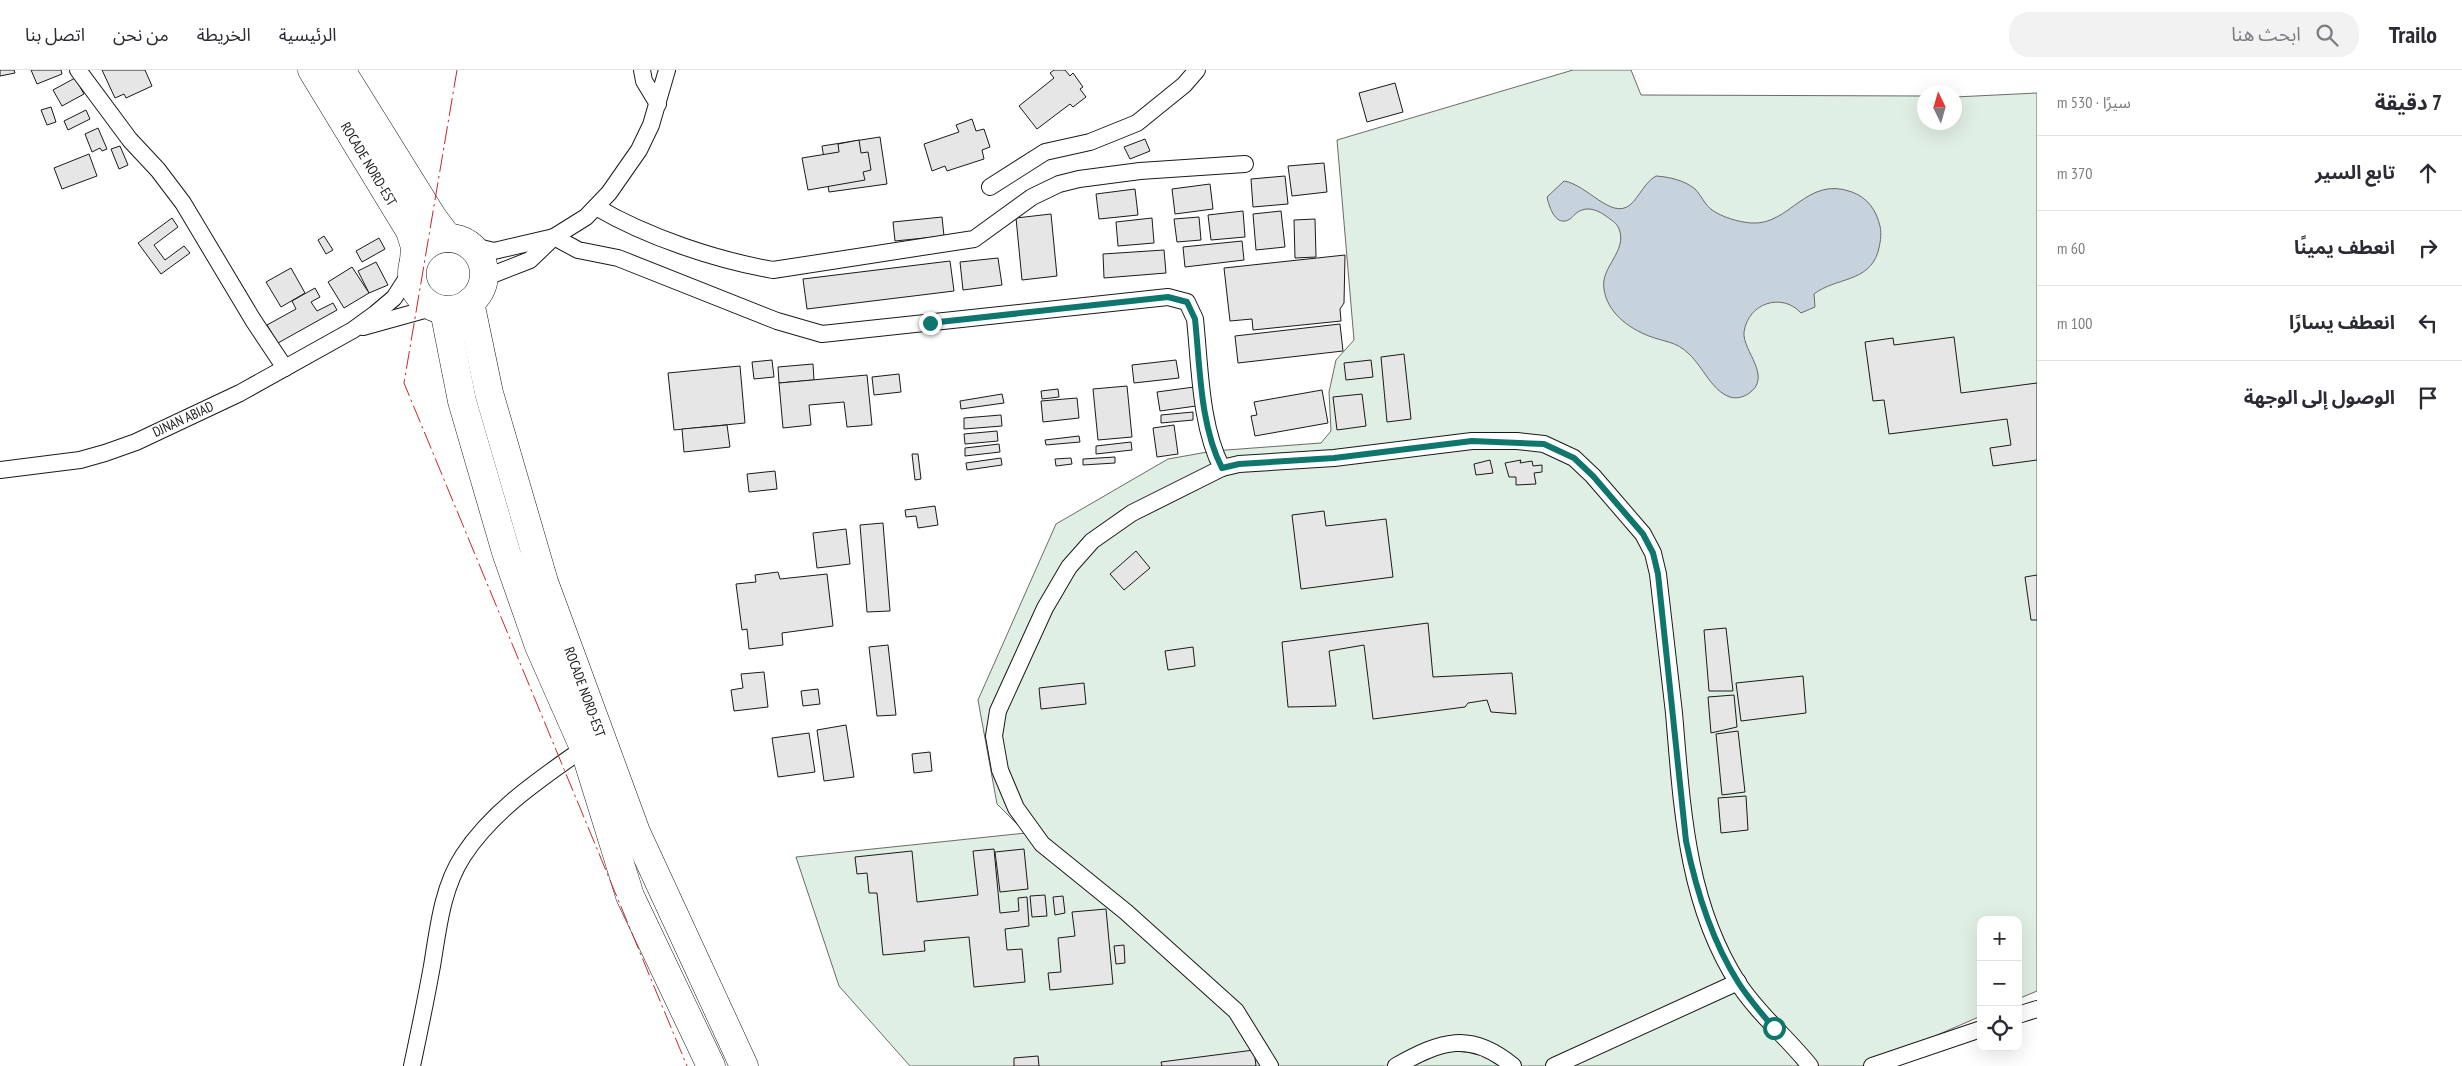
<!DOCTYPE html>
<html lang="ar">
<head>
<meta charset="utf-8">
<style>
	:root { --surface:#fff; --page:#f2f2f3; --text:#2b2b33; --muted:#7c7c81; --line:#e1e1e2 }
	body { margin:0; font-family:"PT Sans Narrow","Noto Sans Arabic",sans-serif; background:var(--page); color:var(--text); direction:rtl }
	.controls { position:absolute; right:15px; bottom:15px; display:grid; overflow:hidden; border-radius:10px; box-shadow:0 5px 20px #0002 }
	.controls button { width:45px; height:45px; display:grid; place-items:center; padding:0; border:0; border-bottom:1px solid var(--line); background:var(--surface); color:var(--text); font:25px sans-serif }
	.compass { position:absolute; left:1917px; top:15px; width:45px; height:45px; border-radius:50%; background:var(--surface); box-shadow:0 5px 20px #0002; rotate:355deg }
	.stop { position:absolute; width:15px; height:15px; margin:-11px; border:4px solid #0f766e; border-radius:50%; background:#fff }
	.stop.end { background:#0f766e; border-color:#fff; box-shadow:0 1px 5px #0008 }
	.list { margin:0; padding:0; list-style:none }
	h2 { display:flex; justify-content:space-between; align-items:center; height:65px; margin:0; padding:0 20px; font-size:21px }
	h2 small { font-size:16px; font-weight:400; color:var(--muted) }
	.list li { display:grid; grid-template-columns:32px 1fr auto; gap:15px; align-items:center; box-sizing:border-box; height:75px; padding:0 20px; border-top:1px solid var(--line) }
	.list b { display:block; font-size:19px; white-space:nowrap }
	.list em { font-size:16px; font-style:normal; color:var(--muted) }
	.icon { flex:none; width:28px; height:28px; fill:none; stroke:currentColor; stroke-width:2; stroke-linecap:round; stroke-linejoin:round }
	.map { position:relative; flex:none; width:2037px; height:996px; overflow:hidden; direction:ltr }
	header { display:flex; align-items:center; gap:30px; box-sizing:border-box; height:70px; padding:0 25px; background:var(--surface); border-bottom:1px solid var(--line) }
	header strong { font-size:24px }
	nav { display:flex; gap:28px; margin-inline-start:auto; font-size:18px }
	.search { width:350px; height:45px; background:var(--page); display:flex; align-items:center; gap:12px; box-sizing:border-box; padding:0 18px; border-radius:20px; color:var(--muted); font-size:19px }
	main { display:flex }
	aside { flex:1; background:var(--surface) }
	.map>svg:first-child { display:block }
	.green { fill:#e0efe3; stroke:#6a6a6a }
	.water { fill:#c6d2dc; stroke:#6a6a6a }
	.building { fill:#e6e6e6; stroke:#1a1a1a }
	.lines { fill:none; stroke-linecap:round; stroke-linejoin:round }
	.street-casing { stroke:#1a1a1a; stroke-width:18 }
	.highway-casing { stroke:#1a1a1a; stroke-width:29 }
	.street { stroke:#fff; stroke-width:16 }
	.highway { stroke:#fff; stroke-width:28 }
	.power { stroke:#c62828; stroke-width:1; stroke-dasharray:18 4 2.5 4; stroke-linecap:butt }
	.route { stroke:#0f766e; stroke-width:6 }
	.labels { text-anchor:middle; dominant-baseline:central; stroke-width:4; stroke-linejoin:round; paint-order:stroke }
	.street-label { font-size:14px; fill:#1a1a1a; stroke:#fff }
</style>
</head>
<body>
<header>
<strong>Trailo</strong>
<div class="search"><svg class="icon" aria-label="search" viewBox="0 0 24 24"><circle cx="10" cy="10" r="6"/><path d="M15 15l6 6"/></svg>ابحث هنا</div>
<nav><a>الرئيسية</a><a>الخريطة</a><a>من نحن</a><a>اتصل بنا</a></nav>
</header>
<main>
<aside>
<h2>7 دقيقة<small>سيرًا · 530 m</small></h2>
<ul class="list">
<li><svg class="icon" aria-label="ahead" viewBox="0 0 24 24"><path d="M12 20V5M6 11l6-6 6 6"/></svg><div><b>تابع السير</b></div><em>370 m</em></li>
<li><svg class="icon" aria-label="right" viewBox="0 0 24 24"><path d="M7 20v-9h11M14 6l5 5-5 5"/></svg><div><b>انعطف يمينًا</b></div><em>60 m</em></li>
<li><svg class="icon" aria-label="left" viewBox="0 0 24 24"><path d="M17 20v-9H6M10 6l-5 5 5 5"/></svg><div><b>انعطف يسارًا</b></div><em>100 m</em></li>
<li><svg class="icon" aria-label="arrive" viewBox="0 0 24 24"><path d="M6 21V4h12l-3 4 3 4H6"/></svg><div><b>الوصول إلى الوجهة</b></div></li>
</ul>
</aside>
<div class="map">
<svg width="2037" height="996" viewBox="0 0 2037 996">
	<rect width="100%" height="100%" fill="#fff"/>
	<path class="green" d="M1573,0H1631L1641,25L1924,26V52H1954L1955,27L2037,23V921L2018,929V850H1981V946L1866,996H910L839,916L796,787L1026,763L997,734L978,630L1056,454L1168,389L1213,381L1321,373L1331,361L1329,322L1336,290L1354,270L1337,70Z"/>
	<path class="water" d="M1656,106C1669,107 1684,110 1695,119C1701,125 1705,135 1712,140C1722,147 1738,152 1751,153C1790,156 1806,105 1852,122C1868,128 1876,140 1880,156C1882,165 1880,174 1878,182C1868,213 1836,207 1814,224L1815,237L1801,243C1782,222 1748,233 1744,262C1742,281 1774,307 1748,324C1743,327 1737,329 1730,327C1712,321 1703,297 1689,284C1676,271 1664,272 1649,266C1628,258 1607,242 1604,219C1600,197 1628,181 1619,159C1617,153 1611,150 1606,146C1599,141 1590,137 1582,140C1576,142 1574,146 1570,149C1556,158 1549,137 1547,127L1564,111C1588,115 1611,150 1630,135C1640,126 1644,113 1656,106Z"/>
	<g class="building">
		<path d="M0,0H14L15,3L0,6Z"/>
		<path d="M31,0H61L62,4L37,14Z"/>
		<path d="M102,0H145L152,16L126,28L124,24L115,28Z"/>
		<path d="M1054,0H1065L1070,6L1073,3L1083,17L1080,19L1086,27L1073,37L1070,34L1037,59L1019,36L1054,8L1050,3Z"/>
		<path d="M75,8L84,24L62,36L53,20Z"/>
		<path d="M1395,13L1403,42L1367,52L1359,23Z"/>
		<path d="M51,37L56,52L47,55L41,40Z"/>
		<path d="M86,40L90,49L68,60L64,51Z"/>
		<path d="M972,49L976,61L984,59L990,77L982,80L984,89L947,101L945,96L932,101L924,74L959,62L956,55Z"/>
		<path d="M98,58L107,79L102,81L100,78L92,82L85,64Z"/>
		<path d="M880,67L887,114L829,122L822,76Z"/>
		<path d="M1145,69L1150,81L1130,89L1124,77Z"/>
		<path d="M859,70L861,83L868,82L871,100L863,102L865,110L808,120L802,88L839,82L838,74Z"/>
		<path d="M120,76L128,95L119,99L111,79Z"/>
		<path d="M89,84L97,106L62,119L54,98Z"/>
		<path d="M1324,93L1327,122L1292,126L1288,96Z"/>
		<path d="M1285,106L1288,134L1253,137L1251,109Z"/>
		<path d="M1210,114L1213,139L1175,144L1172,119Z"/>
		<path d="M1135,119L1138,145L1099,149L1096,124Z"/>
		<path d="M1243,141L1245,167L1211,170L1208,145Z"/>
		<path d="M1281,141L1285,177L1256,180L1253,144Z"/>
		<path d="M1051,144L1057,206L1022,210L1016,148Z"/>
		<path d="M942,147L944,166L895,171L893,152Z"/>
		<path d="M1199,147L1201,170L1177,172L1174,149Z"/>
		<path d="M172,148L178,157L154,175L165,190L184,176L190,183L161,204L138,173Z"/>
		<path d="M1152,148L1154,173L1118,176L1116,152Z"/>
		<path d="M1315,149L1316,187L1295,188L1294,150Z"/>
		<path d="M324,166L333,180L326,184L318,170Z"/>
		<path d="M379,168L385,179L362,192L356,181Z"/>
		<path d="M1242,171L1244,190L1185,197L1183,177Z"/>
		<path d="M1164,180L1166,203L1104,208L1103,184Z"/>
		<path d="M1345,185L1344,233L1340,239L1341,251L1253,260L1252,249L1230,251L1224,198Z"/>
		<path d="M998,188L1002,215L963,220L960,192Z"/>
		<path d="M950,191L954,221L807,239L803,209Z"/>
		<path d="M376,192L388,215L369,223L358,201Z"/>
		<path d="M352,197L369,223L344,238L328,212Z"/>
		<path d="M291,198L305,223L281,237L266,212Z"/>
		<path d="M315,218L320,227L311,232L317,241L333,233L337,240L278,273L267,255L296,239L292,231Z"/>
		<path d="M1340,254L1343,281L1238,293L1235,266Z"/>
		<path d="M1954,267L1961,323L2037,313V390L1993,396L1990,378L2011,375L2007,349L1889,364L1884,330L1873,331L1865,272L1893,268L1894,275Z"/>
		<path d="M1404,284L1411,349L1387,352L1381,287Z"/>
		<path d="M772,290L774,307L754,309L752,292Z"/>
		<path d="M1176,290L1179,308L1134,313L1132,295Z"/>
		<path d="M1371,290L1373,307L1346,310L1344,293Z"/>
		<path d="M813,294L814,310L779,313L778,297Z"/>
		<path d="M740,296L745,353L674,360L668,303Z"/>
		<path d="M899,304L901,322L874,325L872,307Z"/>
		<path d="M867,305L872,355L847,357L844,332L809,335L811,355L783,358L779,313Z"/>
		<path d="M1127,316L1132,367L1098,370L1093,319Z"/>
		<path d="M1194,317L1196,336L1160,341L1157,322Z"/>
		<path d="M1058,319L1059,327L1042,329L1041,321Z"/>
		<path d="M1322,320L1328,353L1255,366L1251,346L1257,345L1254,332Z"/>
		<path d="M1002,324L1004,333L961,339L960,331Z"/>
		<path d="M1362,324L1366,356L1337,360L1333,327Z"/>
		<path d="M1077,328L1079,348L1043,352L1041,331Z"/>
		<path d="M1193,342V350L1161,353V345Z"/>
		<path d="M1001,345L1002,356L964,359V348Z"/>
		<path d="M727,355L730,377L684,382L682,359Z"/>
		<path d="M1174,355L1178,384L1157,387L1153,358Z"/>
		<path d="M997,361L998,371L965,374L964,364Z"/>
		<path d="M1079,366L1080,372L1046,375L1045,370Z"/>
		<path d="M1131,372L1132,380L1096,384V376Z"/>
		<path d="M999,374L1000,382L965,386V378Z"/>
		<path d="M912,384H918L921,409L915,410Z"/>
		<path d="M1115,387V393L1083,395V389Z"/>
		<path d="M1001,388L1002,395L967,400L966,393Z"/>
		<path d="M1071,388L1072,394L1056,396L1055,389Z"/>
		<path d="M1490,390L1493,403L1476,405L1474,394Z"/>
		<path d="M1521,390L1520,393L1532,391L1533,396L1542,395V402L1534,403L1536,414L1516,415V407H1509L1505,393Z"/>
		<path d="M775,401L777,419L749,422L747,404Z"/>
		<path d="M935,436L938,455L918,458L916,446L906,447L905,440Z"/>
		<path d="M1324,441L1326,456L1386,449L1393,507L1301,519L1292,445Z"/>
		<path d="M883,453L890,541L867,542L860,455Z"/>
		<path d="M846,459L850,494L817,498L813,463Z"/>
		<path d="M1136,481L1150,498L1124,520L1110,504Z"/>
		<path d="M778,502L780,509L827,504L833,556L782,563L783,575L749,579L747,559L742,560L736,514L756,512L755,505Z"/>
		<path d="M2037,505V550H2031L2025,507Z"/>
		<path d="M1428,553L1433,607L1512,603L1516,644L1491,642L1487,630L1468,633L1465,637L1373,649L1364,575L1329,581L1336,636L1288,637L1282,572Z"/>
		<path d="M1726,558L1733,621H1709L1704,560Z"/>
		<path d="M888,575L896,645L877,646L869,577Z"/>
		<path d="M1193,577L1195,596L1168,600L1165,581Z"/>
		<path d="M764,602L768,637L734,641L731,620L743,618L741,604Z"/>
		<path d="M1803,606L1806,643L1741,651L1736,613Z"/>
		<path d="M1084,613L1086,634L1041,639L1039,618Z"/>
		<path d="M818,619L820,634L803,636L801,621Z"/>
		<path d="M1734,625L1737,657L1711,663L1708,627Z"/>
		<path d="M846,655L854,707L824,711L817,660Z"/>
		<path d="M1738,661L1745,722L1722,725L1716,664Z"/>
		<path d="M809,663L815,702L778,707L772,668Z"/>
		<path d="M930,682L932,701L914,703L912,684Z"/>
		<path d="M1746,726L1748,760L1721,763L1718,728Z"/>
		<path d="M994,779L1000,843L1019,841L1018,828L1027,827L1029,856L1005,859L1007,880L1022,879L1025,912L974,917L969,867L924,871L925,881L883,885L877,823H869L867,803L857,804L855,787L912,781L917,832L978,825L973,781Z"/>
		<path d="M1024,779L1028,819L1000,822L995,782Z"/>
		<path d="M1045,825L1047,846L1032,847L1030,826Z"/>
		<path d="M1063,826L1065,843L1055,845L1053,827Z"/>
		<path d="M1106,839L1113,914L1050,920L1048,903L1061,902L1058,868L1075,866L1072,842Z"/>
		<path d="M1124,875L1125,893L1116,894L1114,876Z"/>
		<path d="M1254,980L1256,996H1162L1161,992Z"/>
		<path d="M1038,986L1039,996H1014V988Z"/>
	</g>
	<g class="lines">
		<defs>
			<g id="street">
				<path d="M78,0L130,70L158,100L183,133L253,250L285,298"/>
				<path d="M642,0L644,11L658,34"/>
				<path d="M990,117L1045,82L1090,72L1137,53L1184,15L1197,0"/>
				<path d="M596,137C647,167 716,190 773,200L974,169L1032,127L1059,114L1079,109L1140,101L1245,94"/>
				<path d="M469,175L494,181L554,167L578,180L618,188L777,251L822,264L1168,227L1187,232L1195,249C1200,296 1200,356 1222,398"/>
				<path d="M484,208L530,190L554,167L586,147L609,123L639,80L651,55L667,0"/>
				<path d="M363,257L435,237"/>
				<path d="M0,400L80,390L105,383L136,372L240,323L353,260L375,244L394,228L412,200"/>
				<path d="M2018,945L2037,939"/>
				<path d="M412,996C419,963 426,929 432,896C438,860 442,818 463,786C492,741 540,709 584,678"/>
				<path d="M1270,996L1236,941L1126,842L1042,774L1016,738L1000,700L994,666L998,641L1045,538L1069,497L1092,471L1132,443L1222,398L1239,394L1334,388L1472,371H1517L1544,374L1574,388L1593,406L1643,464L1653,483L1658,504C1663,551 1669,597 1674,643C1682,736 1686,832 1738,913C1758,944 1787,967 1810,996"/>
				<path d="M1396,996C1441,971 1470,960 1513,996"/>
				<path d="M1554,996L1738,912"/>
				<path d="M1872,996L1981,959"/>
			</g>
			<g id="highway">
				<path d="M312,0L410,161L415,177L414,191"/>
				<path d="M341,0L433,148L448,168H452"/>
				<circle cx="448" cy="204" r="36"/>
				<path d="M470,232L489,323L544,512L636,762L744,996"/>
				<path d="M444,240L462,331L506,482L539,576L584,678L630,826L711,996"/>
			</g>
		</defs>
		<use href="#street" class="street-casing"/>
		<use href="#highway" class="highway-casing"/>
		<use href="#street" class="street"/>
		<use href="#highway" class="highway"/>
		<path class="power" d="M457,0L404,313L687,996"/>
	</g>
	<g class="lines">
		<path class="route" d="M930,253L1168,227L1187,232L1195,249C1200,296 1200,356 1222,398L1239,394L1334,388L1472,371L1544,374L1574,388L1593,406L1643,464L1653,483L1658,504L1686,771C1696,820 1711,869 1738,912C1748,928 1761,943 1774,958"/>
	</g>
	<g class="labels">
		<g class="street-label">
			<text transform="translate(369 94) rotate(59)">ROCADE NORD-EST</text>
			<text transform="translate(183 349) rotate(-25)">DJNAN ABIAD</text>
			<text transform="translate(585 622) rotate(70)">ROCADE NORD-EST</text>
		</g>
	</g>
</svg>
<div class="controls">
<button>+</button>
<button>−</button>
<button><svg class="icon" aria-label="locate" viewBox="0 0 24 24"><circle cx="12" cy="12" r="6"/><path d="M12 2v4M12 18v4M2 12h4M18 12h4"/></svg></button>
</div>
<svg class="compass" viewBox="-18 -18 36 36"><path d="M0-13l5 13h-10z" fill="#e53935"/><path d="M0 13l5-13h-10z" fill="#7c7c81"/></svg>
<div class="stop" style="left:1774px;top:958px"></div>
<div class="stop end" style="left:930px;top:253px"></div>
</div>
</main>
</body>
</html>
